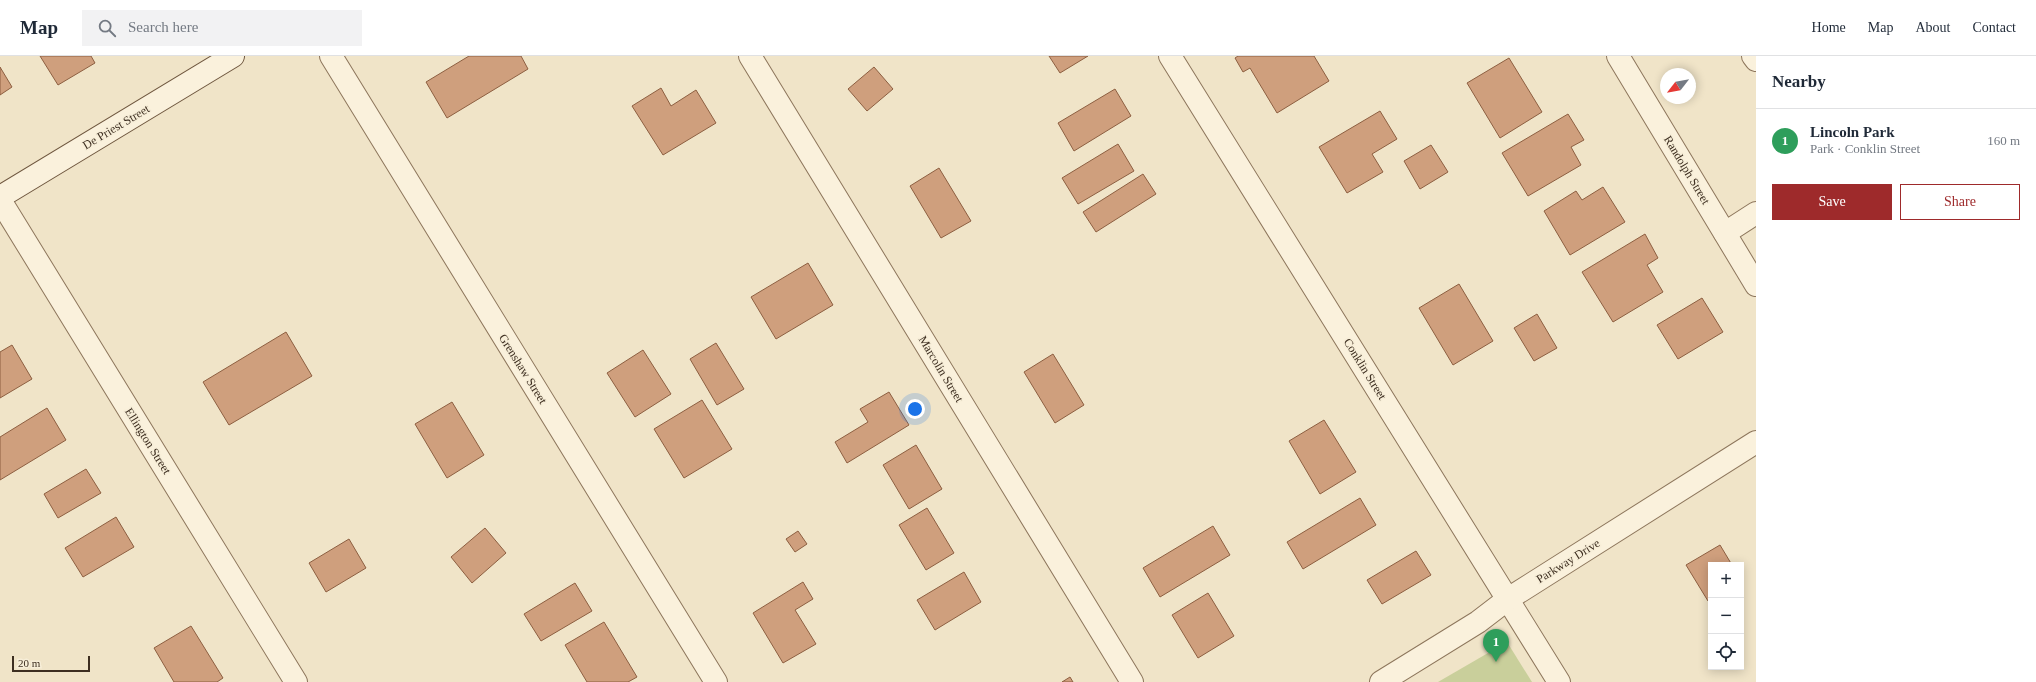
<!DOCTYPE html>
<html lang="en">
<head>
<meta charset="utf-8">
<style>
	:root { --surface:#fff; --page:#f2f2f3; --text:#1f2937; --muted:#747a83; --line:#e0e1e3; --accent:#9e2a2b }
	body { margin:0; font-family:"Times New Roman",serif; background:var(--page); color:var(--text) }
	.controls { position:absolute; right:12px; bottom:12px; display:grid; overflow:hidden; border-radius:0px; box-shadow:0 2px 10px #0003 }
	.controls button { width:36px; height:36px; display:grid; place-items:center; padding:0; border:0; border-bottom:1px solid var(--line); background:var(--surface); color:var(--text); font:20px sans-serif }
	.compass { position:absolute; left:1660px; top:12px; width:36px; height:36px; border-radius:50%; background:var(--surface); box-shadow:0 2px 10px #0003; rotate:239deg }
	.scale { position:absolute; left:12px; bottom:10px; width:78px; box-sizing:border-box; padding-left:4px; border:2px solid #3d2e20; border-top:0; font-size:11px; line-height:14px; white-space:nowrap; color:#3d2e20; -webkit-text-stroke:3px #f7eed8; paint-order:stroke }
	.you { position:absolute; left:915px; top:353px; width:14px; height:14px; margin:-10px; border:3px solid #fff; border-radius:50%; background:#1a73e8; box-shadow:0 0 0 6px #1a73e833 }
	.badge { display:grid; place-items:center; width:26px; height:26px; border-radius:50%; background:var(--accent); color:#fff; font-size:13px; font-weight:700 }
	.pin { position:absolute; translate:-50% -33px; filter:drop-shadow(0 1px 2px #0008) }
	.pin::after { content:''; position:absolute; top:21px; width:14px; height:12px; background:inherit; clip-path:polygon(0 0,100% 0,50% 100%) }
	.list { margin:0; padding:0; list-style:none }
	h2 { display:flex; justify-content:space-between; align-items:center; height:52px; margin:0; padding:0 16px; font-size:17px }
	h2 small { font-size:13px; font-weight:400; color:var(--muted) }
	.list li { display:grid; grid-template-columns:26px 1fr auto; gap:12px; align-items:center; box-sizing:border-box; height:64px; padding:0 16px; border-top:1px solid var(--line) }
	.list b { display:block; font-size:15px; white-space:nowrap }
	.list p { margin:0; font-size:13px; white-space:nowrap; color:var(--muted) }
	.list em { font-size:13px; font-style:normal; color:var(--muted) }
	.actions { display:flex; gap:8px; padding:12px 16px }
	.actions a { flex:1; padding:9px 0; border:1px solid var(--accent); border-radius:0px; text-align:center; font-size:14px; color:var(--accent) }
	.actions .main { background:var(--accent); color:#fff }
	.icon { flex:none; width:22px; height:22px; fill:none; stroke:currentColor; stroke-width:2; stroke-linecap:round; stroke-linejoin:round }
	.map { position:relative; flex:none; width:1756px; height:626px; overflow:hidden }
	header { display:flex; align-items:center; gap:24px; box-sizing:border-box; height:56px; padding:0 20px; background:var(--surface); border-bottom:1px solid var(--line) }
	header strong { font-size:19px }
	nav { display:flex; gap:22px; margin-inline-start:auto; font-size:14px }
	.search { width:280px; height:36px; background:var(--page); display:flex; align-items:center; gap:10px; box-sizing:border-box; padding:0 14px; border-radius:0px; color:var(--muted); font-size:15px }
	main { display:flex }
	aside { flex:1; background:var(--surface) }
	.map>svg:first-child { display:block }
	.green { fill:#c9cf9b }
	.building { fill:#cf9f7d; stroke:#8d5f41 }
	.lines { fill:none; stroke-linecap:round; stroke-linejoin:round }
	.street-casing { stroke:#8d765c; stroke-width:24 }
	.secondary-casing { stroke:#6f573f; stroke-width:24 }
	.street { stroke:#faf1dc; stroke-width:22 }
	.secondary { stroke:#faf1dc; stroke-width:22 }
	.labels { text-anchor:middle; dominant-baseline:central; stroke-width:3; stroke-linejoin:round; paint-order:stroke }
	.street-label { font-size:12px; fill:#3d2e20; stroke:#f7eed8 }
</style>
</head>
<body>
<header>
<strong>Map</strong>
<div class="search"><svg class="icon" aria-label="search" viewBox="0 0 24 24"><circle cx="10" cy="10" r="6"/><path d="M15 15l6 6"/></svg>Search here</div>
<nav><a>Home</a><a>Map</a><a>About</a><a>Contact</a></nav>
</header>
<main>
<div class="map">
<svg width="1756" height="626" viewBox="0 0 1756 626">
	<rect width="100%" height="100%" fill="#f0e4c8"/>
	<path class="green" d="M1507,586L1532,626H1438Z"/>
	<g class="building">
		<path d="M40,0H91L95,7L58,29Z"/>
		<path d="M469,0H521L528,13L447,62L426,26Z"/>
		<path d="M1049,0H1088L1060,17Z"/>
		<path d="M1238,0H1314L1329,25L1277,57L1250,12L1243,16L1235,2Z"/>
		<path d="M1509,2L1542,56L1500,82L1467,27Z"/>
		<path d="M0,11L12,31L0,39Z"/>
		<path d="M874,11L893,33L867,55L848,33Z"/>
		<path d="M661,32L671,50L696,34L716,67L663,99L632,50Z"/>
		<path d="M1115,33L1131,60L1074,95L1058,67Z"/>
		<path d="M1380,55L1397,83L1372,98L1383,116L1347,137L1319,91Z"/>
		<path d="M1568,58L1584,84L1571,91L1581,109L1528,140L1502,97Z"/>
		<path d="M1118,88L1134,115L1078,148L1062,122Z"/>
		<path d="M1431,89L1448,116L1420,133L1404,105Z"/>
		<path d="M939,112L971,165L941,182L910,130Z"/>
		<path d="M1143,118L1156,138L1096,176L1083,156Z"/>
		<path d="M1603,131L1625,166L1570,199L1544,155L1576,135L1582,144Z"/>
		<path d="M1645,178L1658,202L1647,209L1663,236L1613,266L1582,216Z"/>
		<path d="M808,207L833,249L776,283L751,241Z"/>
		<path d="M1459,228L1493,285L1453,309L1419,252Z"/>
		<path d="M1702,242L1723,276L1678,303L1657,269Z"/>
		<path d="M1537,258L1557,292L1534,305L1514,272Z"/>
		<path d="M286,276L312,320L229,369L203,326Z"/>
		<path d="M716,287L744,333L717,349L690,303Z"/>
		<path d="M12,289L32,323L0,342V296Z"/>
		<path d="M643,294L671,338L635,361L607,317Z"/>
		<path d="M1053,298L1084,349L1055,367L1024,316Z"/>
		<path d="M889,336L909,369L847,407L835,386L868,366L860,353Z"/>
		<path d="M702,344L732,393L684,422L654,373Z"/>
		<path d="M452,346L484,399L447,422L415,368Z"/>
		<path d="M47,352L66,384L0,424V381Z"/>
		<path d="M1324,364L1356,416L1320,438L1289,385Z"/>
		<path d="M916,389L942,433L909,453L883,409Z"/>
		<path d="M86,413L101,437L58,462L44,438Z"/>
		<path d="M1360,442L1376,469L1303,513L1287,486Z"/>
		<path d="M927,452L954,497L926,514L899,469Z"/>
		<path d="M116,461L134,491L83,521L65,492Z"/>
		<path d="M1213,470L1230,499L1160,541L1143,512Z"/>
		<path d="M485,472L506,497L472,527L451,501Z"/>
		<path d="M798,475L807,488L795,496L786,483Z"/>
		<path d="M349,483L366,512L326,536L309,507Z"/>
		<path d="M1720,489L1732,509H1711V543L1708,545L1686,509Z"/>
		<path d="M1416,495L1431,519L1382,548L1367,524Z"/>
		<path d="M964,516L981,546L935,574L917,544Z"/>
		<path d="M803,526L813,543L795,554L816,588L783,607L753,557Z"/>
		<path d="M575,527L592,555L541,585L524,558Z"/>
		<path d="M1208,537L1234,580L1198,602L1172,559Z"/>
		<path d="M604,566L637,621L628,626H587L565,589Z"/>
		<path d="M191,570L223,622L217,626H174L154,592Z"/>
		<path d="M1070,621L1073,626H1062Z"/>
	</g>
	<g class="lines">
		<defs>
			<g id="street">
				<path d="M331,0L716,626"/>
				<path d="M750,0L1132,626"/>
				<path d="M1170,0L1559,626"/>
				<path d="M1618,0L1756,229"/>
				<path d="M1753,0L1756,4"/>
				<path d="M0,144L296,626"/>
				<path d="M1725,177L1756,157"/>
				<path d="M1381,626L1478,566L1508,543L1756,386"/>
			</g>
			<path id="secondary" d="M0,141L233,0"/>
		</defs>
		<use href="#street" class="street-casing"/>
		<use href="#secondary" class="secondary-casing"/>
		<use href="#street" class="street"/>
		<use href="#secondary" class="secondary"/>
	</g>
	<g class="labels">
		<g class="street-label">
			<text transform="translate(116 71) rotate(-31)">De Priest Street</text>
			<text transform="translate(1687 114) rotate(59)">Randolph Street</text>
			<text transform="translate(523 313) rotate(58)">Grenshaw Street</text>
			<text transform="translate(941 313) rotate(59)">Marcolin Street</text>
			<text transform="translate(1365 313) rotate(58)">Conklin Street</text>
			<text transform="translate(148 385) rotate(58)">Ellington Street</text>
			<text transform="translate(1568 505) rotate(-32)">Parkway Drive</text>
		</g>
	</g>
</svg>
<div class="controls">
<button>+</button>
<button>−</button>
<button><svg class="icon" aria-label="locate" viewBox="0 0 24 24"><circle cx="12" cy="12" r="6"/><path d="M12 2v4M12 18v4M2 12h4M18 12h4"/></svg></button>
</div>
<svg class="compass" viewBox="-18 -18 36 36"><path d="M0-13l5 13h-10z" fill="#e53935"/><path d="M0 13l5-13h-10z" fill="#747a83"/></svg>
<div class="scale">20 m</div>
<div class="you"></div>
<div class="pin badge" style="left:1496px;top:606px;background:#2e9e5b">1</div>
</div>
<aside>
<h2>Nearby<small></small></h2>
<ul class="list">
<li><span class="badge" style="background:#2e9e5b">1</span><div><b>Lincoln Park</b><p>Park · Conklin Street</p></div><em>160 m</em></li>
</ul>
<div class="actions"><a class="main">Save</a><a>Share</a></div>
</aside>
</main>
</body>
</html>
